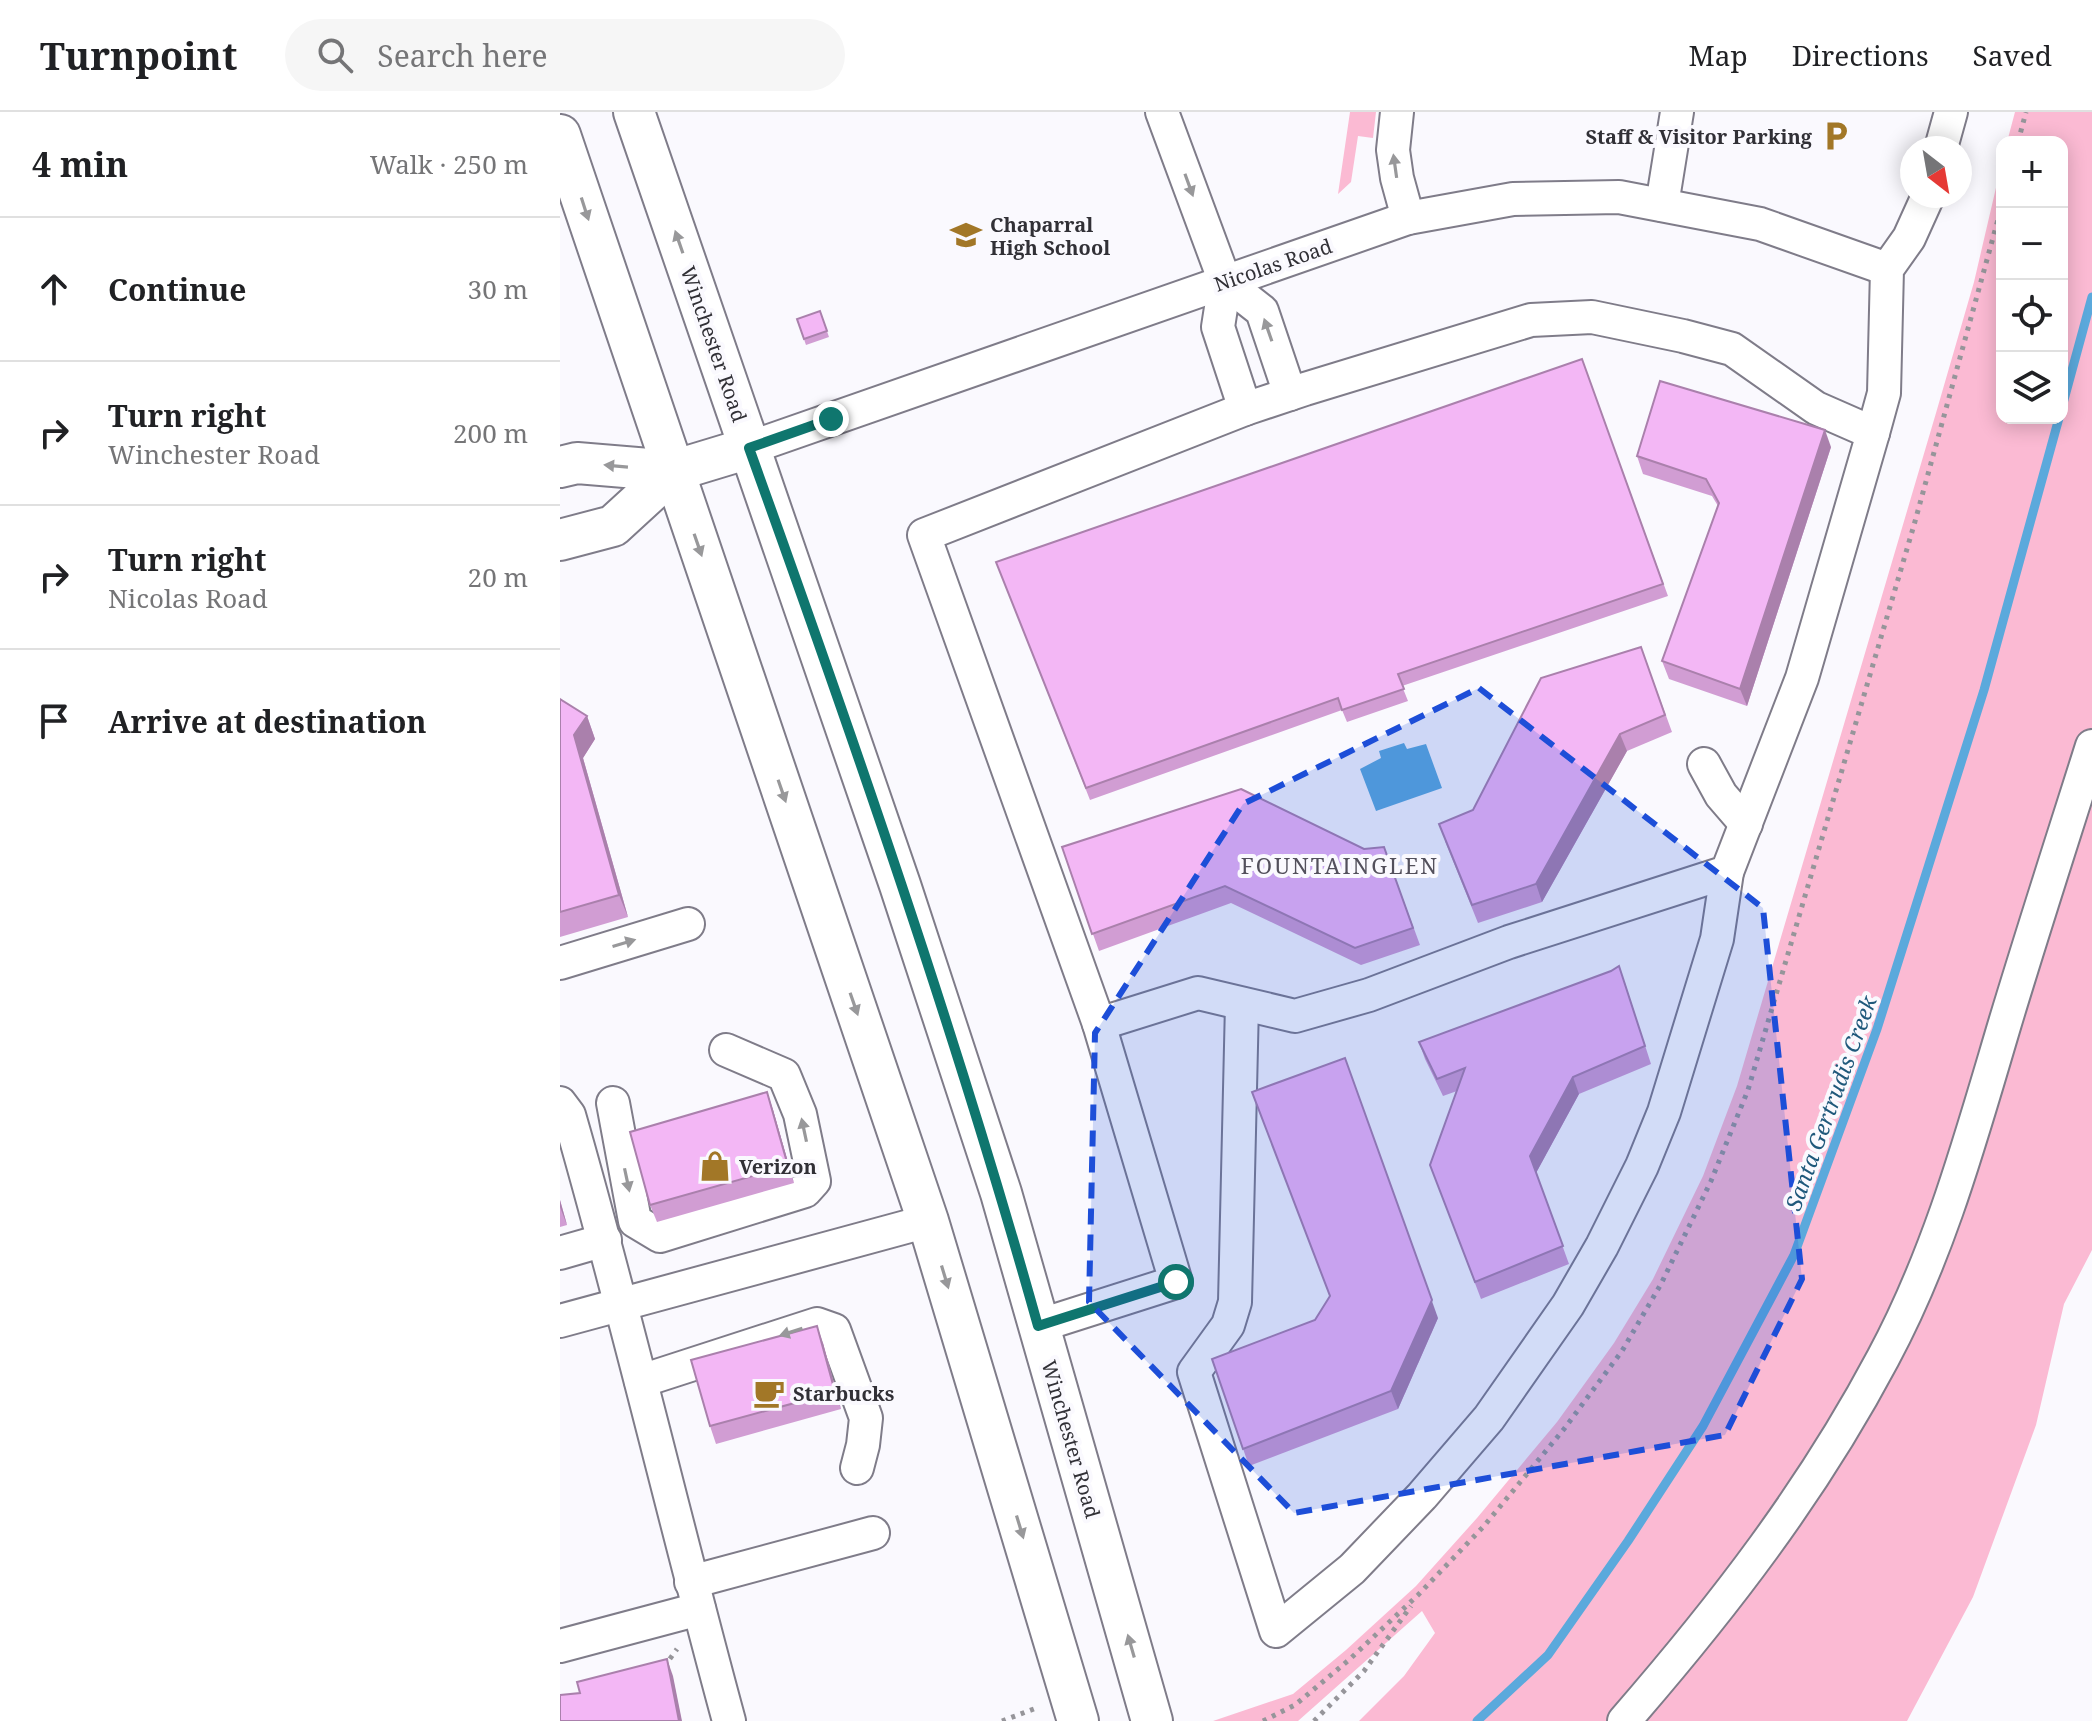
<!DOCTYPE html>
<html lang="en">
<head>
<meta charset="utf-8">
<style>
	:root { --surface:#fff; --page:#f6f6f6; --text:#202124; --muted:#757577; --line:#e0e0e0 }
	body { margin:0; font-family:"Noto Serif",serif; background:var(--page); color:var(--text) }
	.controls { position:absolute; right:24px; top:24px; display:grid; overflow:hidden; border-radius:16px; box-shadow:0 4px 20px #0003 }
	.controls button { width:72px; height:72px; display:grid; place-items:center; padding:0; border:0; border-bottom:2px solid var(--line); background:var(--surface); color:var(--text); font:40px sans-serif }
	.compass { position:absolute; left:1340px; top:24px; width:72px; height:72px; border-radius:50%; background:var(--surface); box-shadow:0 4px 20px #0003; rotate:149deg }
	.stop { position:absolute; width:24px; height:24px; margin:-18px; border:6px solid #0f766e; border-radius:50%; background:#fff }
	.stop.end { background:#0f766e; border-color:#fff; box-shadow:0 2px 8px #0008 }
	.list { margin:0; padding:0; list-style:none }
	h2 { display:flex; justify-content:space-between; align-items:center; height:104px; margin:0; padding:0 32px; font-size:34px }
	h2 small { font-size:26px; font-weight:400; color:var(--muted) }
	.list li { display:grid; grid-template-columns:52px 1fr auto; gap:24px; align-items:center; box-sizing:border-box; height:144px; padding:0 32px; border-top:2px solid var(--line) }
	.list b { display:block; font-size:30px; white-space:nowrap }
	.list p { margin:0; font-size:26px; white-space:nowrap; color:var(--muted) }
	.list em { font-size:26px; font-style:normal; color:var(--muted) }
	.icon { flex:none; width:44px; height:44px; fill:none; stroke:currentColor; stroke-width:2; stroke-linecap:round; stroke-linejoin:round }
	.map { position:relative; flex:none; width:1532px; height:1609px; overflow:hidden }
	header { display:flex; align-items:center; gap:48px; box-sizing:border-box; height:112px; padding:0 40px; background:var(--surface); border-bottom:2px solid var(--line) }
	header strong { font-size:38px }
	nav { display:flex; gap:44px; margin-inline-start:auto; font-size:28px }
	.search { width:560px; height:72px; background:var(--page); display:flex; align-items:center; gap:20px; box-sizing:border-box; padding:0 28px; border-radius:44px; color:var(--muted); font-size:30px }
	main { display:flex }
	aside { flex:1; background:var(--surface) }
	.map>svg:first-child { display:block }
	.green { fill:#fbbad3 }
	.water { fill:#5ba9dc }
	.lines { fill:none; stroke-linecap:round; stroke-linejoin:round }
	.stream { stroke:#5ba9dc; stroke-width:9 }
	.minor-casing { stroke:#7f7c89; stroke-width:36 }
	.major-casing { stroke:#7f7c89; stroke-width:44 }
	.path { stroke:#96959a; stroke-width:5; stroke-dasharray:4 6; stroke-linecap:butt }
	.minor { stroke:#fff; stroke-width:32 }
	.major { stroke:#fff; stroke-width:40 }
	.wall { fill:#d19dd3 }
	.shaded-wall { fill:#aa80ac }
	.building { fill:#f3b7f5; stroke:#aa80ac; stroke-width:2 }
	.oneway { fill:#98989a }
	.route { stroke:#0f766e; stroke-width:10 }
	.marked { fill:#1d4ed8; fill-opacity:0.2; stroke:#1d4ed8; stroke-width:6; stroke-dasharray:16 10; stroke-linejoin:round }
	.labels { text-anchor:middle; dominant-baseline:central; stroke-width:8; stroke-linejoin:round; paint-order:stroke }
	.poi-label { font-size:20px; font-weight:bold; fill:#313036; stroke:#faf9fe; text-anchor:start }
	.street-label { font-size:20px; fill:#313036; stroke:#faf9fe }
	.neighbourhood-label { font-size:22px; letter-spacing:2px; fill:#53505c; stroke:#faf9fe }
	.water-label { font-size:22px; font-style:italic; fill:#1f587b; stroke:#faf9fe }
</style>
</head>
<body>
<header>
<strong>Turnpoint</strong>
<div class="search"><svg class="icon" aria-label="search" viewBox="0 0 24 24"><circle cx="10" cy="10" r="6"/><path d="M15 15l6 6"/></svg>Search here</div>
<nav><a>Map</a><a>Directions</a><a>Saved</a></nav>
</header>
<main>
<aside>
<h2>4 min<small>Walk · 250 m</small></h2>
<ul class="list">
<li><svg class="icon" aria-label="ahead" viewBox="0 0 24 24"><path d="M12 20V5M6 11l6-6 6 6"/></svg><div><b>Continue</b></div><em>30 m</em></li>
<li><svg class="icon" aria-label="right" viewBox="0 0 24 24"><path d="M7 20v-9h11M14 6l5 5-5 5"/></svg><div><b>Turn right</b><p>Winchester Road</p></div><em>200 m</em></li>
<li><svg class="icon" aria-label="right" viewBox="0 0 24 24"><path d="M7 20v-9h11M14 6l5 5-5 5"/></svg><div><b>Turn right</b><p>Nicolas Road</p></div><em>20 m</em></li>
<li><svg class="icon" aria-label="arrive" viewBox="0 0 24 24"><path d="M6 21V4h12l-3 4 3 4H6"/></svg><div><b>Arrive at destination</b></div></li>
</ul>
</aside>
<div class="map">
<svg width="1532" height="1609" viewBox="0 0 1532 1609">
	<rect width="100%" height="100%" fill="#faf9fe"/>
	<g class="green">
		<path d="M790,0H816L813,26L798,24L791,70L778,82Z"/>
		<path d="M1455,0H1532V1138L1504,1192L1476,1313L1413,1485L1347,1609H799L844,1564L875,1521L862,1499L738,1609H653L733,1582L786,1538L856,1474L917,1406L997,1310L1054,1231L1093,1167L1143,1064L1177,974L1376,301L1414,170L1442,50V306H1502V30H1447Z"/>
	</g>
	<path class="water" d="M844,631L847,637L866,632L882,676L816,699L800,657L821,646L819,639Z"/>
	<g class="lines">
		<g class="stream">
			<path d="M1502,295L1532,185"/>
			<path d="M917,1609L988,1543L1068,1429L1143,1314L1234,1143L1317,917L1424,578L1499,306"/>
		</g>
		<defs>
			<g id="minor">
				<path d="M602,0L665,170L658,215L685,297"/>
				<path d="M837,0L833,38L837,66L848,106"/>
				<path d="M1381,36L1391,0"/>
				<path d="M1102,93L1117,0"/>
				<path d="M665,170L702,199L730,282"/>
				<path d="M1032,205L1123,224L1172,237L1256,296L1313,321L1242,566L1167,760L949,830L809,883L735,904L638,881L539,912L364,423L685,297L745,277L971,208Z"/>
				<path d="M1313,321L1324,281L1327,157L1349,126L1368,84"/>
				<path d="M189,336L848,106L953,87L1059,85L1200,112L1327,157"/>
				<path d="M1144,652L1161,683L1186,712"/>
				<path d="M0,851L128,812"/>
				<path d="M682,892L675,1190L668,1213L634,1260L716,1519L792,1457L862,1384L929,1306L1008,1193L1042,1134L1082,1054L1104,1000L1157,827L1167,760"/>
				<path d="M0,991L9,1003C67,1204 114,1407 169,1609"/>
				<path d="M53,991L75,1109L100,1124L245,1079L254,1069L240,1002L224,963L166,938"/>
				<path d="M0,1141L45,1128"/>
				<path d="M0,1209L368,1109"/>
				<path d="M478,1214L616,1170L539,912"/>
				<path d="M81,1269L257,1212L274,1218L306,1306L303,1333L297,1356"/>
				<path d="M131,1470L313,1421"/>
				<path d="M0,1534L139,1497"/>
				<path d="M1064,1609C1163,1495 1252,1380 1323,1246C1380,1140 1411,1025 1445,911C1473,818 1503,726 1532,634"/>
			</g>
			<g id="major">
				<path d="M74,0L340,773L441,1081L592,1609"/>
				<path d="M0,23L368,1109L518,1609"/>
				<path d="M0,355L17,351L113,359L189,336"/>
				<path d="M0,428L53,414L113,359"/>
			</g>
		</defs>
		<use href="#minor" class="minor-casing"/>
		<use href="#major" class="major-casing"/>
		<g class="path">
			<path d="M1458,30L1466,0"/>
			<path d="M104,1555L117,1537"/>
			<path d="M442,1609L479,1595"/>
			<path d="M703,1609L735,1593L790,1547L858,1483L924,1414L1004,1317L1062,1239L1101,1172L1151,1069L1188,978L1354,413L1442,93"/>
			<path d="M754,1609L804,1559L851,1494"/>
		</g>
		<use href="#minor" class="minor"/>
		<use href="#major" class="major"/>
	</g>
	<g class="wall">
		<path d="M260,199L269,225L246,233L237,207Z"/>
		<path d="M1022,247L1108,484L842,574L848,589L787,610L782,598L530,688L436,450Z"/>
		<path d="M1271,335L1187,594L1109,567L1102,549L1158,394L1152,384L1083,362L1077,344Z"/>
		<path d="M1081,535L1112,620L1067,639L982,790L918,811L885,729Z"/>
		<path d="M0,587L27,604L35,627L23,646L68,805L0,825Z"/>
		<path d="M502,735L804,737L824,735L860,833L801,853L671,791L539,839Z"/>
		<path d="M1065,871L1091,952L1019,982L976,1061L1009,1152L921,1187L870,1053L897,979L883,984L865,947L859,930Z"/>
		<path d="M207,980L213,998L234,1071L97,1110L90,1093Z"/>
		<path d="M0,1088L7,1113L0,1115Z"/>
		<path d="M878,1206L838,1297L689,1354L652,1247Z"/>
		<path d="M263,1231L281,1297L156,1332L150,1314Z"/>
	</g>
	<g class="shaded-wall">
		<path d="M1265,318L1271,335L1187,594L1180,577Z"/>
		<path d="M27,604L35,627L23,646L68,805L59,783L14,623Z"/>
		<path d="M1060,622L1067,639L982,790L976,772Z"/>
		<path d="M785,946L878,1206L838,1297L831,1279Z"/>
		<path d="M1013,965L1019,982L976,1061L970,1044Z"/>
		<path d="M207,980L213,998L234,1071L228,1054Z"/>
		<path d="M0,1088L7,1113L0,1095Z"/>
		<path d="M257,1214L263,1231L281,1297L275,1280Z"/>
		<path d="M107,1547L113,1564L122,1609H119Z"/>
	</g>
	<g class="building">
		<path d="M260,199L267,219L244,227L237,207Z"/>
		<path d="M1022,247L1103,472L838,562L844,577L782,598L778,586L526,676L436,450Z"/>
		<path d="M1100,269L1265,318L1180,577L1102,549L1159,391L1146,367L1077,344Z"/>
		<path d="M1081,535L1105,603L1060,622L976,772L912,793L879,712L913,698L981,566Z"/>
		<path d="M0,587L27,604L14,623L59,783L0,800Z"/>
		<path d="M681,677L804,737L824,735L853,816L795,836L665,774L532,822L502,735Z"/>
		<path d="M1059,854L1085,934L1013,965L970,1044L1003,1134L915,1170L870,1053L905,956L877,967L859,930L1051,859Z"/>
		<path d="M785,946L872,1188L831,1279L683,1337L652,1247L755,1208L770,1184L692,980Z"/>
		<path d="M207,980L228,1054L90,1093L70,1020Z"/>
		<path d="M257,1214L275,1280L150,1314L131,1248Z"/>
		<path d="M107,1547L119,1609H0V1583L20,1581L17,1570Z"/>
	</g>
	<defs><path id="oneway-solid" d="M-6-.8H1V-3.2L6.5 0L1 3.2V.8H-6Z" transform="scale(2)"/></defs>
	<g class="oneway">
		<use href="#oneway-solid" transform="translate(835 54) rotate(-98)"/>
		<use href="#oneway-solid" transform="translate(629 73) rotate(70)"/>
		<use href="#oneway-solid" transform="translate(25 97) rotate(72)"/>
		<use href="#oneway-solid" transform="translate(119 130) rotate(-109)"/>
		<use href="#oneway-solid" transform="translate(708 218) rotate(-109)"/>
		<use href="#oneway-solid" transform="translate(56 354) rotate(-175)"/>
		<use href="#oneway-solid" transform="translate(138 433) rotate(71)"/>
		<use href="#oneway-solid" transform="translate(222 679) rotate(71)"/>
		<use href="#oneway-solid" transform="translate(64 831) rotate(-17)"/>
		<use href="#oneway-solid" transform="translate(294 892) rotate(71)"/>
		<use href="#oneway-solid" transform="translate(244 1018) rotate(-102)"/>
		<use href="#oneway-solid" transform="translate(67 1068) rotate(78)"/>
		<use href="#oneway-solid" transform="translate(385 1165) rotate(73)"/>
		<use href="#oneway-solid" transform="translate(231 1220) rotate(162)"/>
		<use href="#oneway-solid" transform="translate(460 1415) rotate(73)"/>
		<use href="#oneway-solid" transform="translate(571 1534) rotate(-106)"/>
	</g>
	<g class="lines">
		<path class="route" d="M271,307L189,336C293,625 395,918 478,1214L616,1170"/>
	</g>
	<path class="marked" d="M919,576L1203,796L1242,1167L1165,1323L734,1401L529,1190L535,921L683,692Z"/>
	<defs>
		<symbol id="parking-bare" viewBox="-9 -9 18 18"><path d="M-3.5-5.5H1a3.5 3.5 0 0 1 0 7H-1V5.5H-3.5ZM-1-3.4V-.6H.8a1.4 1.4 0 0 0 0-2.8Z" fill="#a27727" stroke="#faf9fe" stroke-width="2.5" paint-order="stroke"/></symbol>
		<symbol id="school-bare" viewBox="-9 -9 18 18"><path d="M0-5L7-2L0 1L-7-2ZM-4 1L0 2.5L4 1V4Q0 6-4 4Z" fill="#a27727" stroke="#faf9fe" stroke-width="2.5" paint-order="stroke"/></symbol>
		<symbol id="shop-bare" viewBox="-9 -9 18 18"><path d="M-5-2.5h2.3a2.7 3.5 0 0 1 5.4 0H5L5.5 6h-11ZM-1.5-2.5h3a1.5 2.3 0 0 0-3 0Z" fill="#a27727" stroke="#faf9fe" stroke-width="2.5" paint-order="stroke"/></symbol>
		<symbol id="cafe-bare" viewBox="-9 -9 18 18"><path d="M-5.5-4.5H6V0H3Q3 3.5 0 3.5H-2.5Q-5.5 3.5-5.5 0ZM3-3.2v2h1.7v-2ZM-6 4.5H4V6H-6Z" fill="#a27727" stroke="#faf9fe" stroke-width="2.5" paint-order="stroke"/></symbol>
	</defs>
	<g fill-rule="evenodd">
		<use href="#parking-bare" x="1254" y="2" width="44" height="44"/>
		<use href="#school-bare" x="384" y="101" width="44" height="44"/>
		<use href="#shop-bare" x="133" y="1032" width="44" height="44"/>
		<use href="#cafe-bare" x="187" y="1259" width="44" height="44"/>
	</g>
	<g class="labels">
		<g class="poi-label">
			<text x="1252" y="24" text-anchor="end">Staff &amp; Visitor Parking</text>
			<text x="430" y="112">Chaparral<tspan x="430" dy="23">High School</tspan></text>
			<text x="179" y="1054">Verizon</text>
			<text x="233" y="1281">Starbucks</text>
		</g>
		<g class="street-label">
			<text transform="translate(713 153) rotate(-19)">Nicolas Road</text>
			<text transform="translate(154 232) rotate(71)">Winchester Road</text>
			<text transform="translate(511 1327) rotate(74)">Winchester Road</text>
		</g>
		<g class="neighbourhood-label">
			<text x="780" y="753">FOUNTAINGLEN</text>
		</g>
		<g class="water-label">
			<text transform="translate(1270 991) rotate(-70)">Santa Gertrudis Creek</text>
		</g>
	</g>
</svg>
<div class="controls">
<button>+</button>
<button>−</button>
<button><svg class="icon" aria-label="locate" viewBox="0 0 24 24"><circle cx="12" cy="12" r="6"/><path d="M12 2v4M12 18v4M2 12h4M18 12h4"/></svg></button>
<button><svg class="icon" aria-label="layers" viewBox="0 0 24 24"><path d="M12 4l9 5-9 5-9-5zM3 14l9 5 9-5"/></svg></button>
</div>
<svg class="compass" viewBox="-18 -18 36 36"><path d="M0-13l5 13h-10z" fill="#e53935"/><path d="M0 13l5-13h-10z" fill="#757577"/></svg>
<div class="stop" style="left:616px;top:1170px"></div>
<div class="stop end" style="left:271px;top:307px"></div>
</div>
</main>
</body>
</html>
